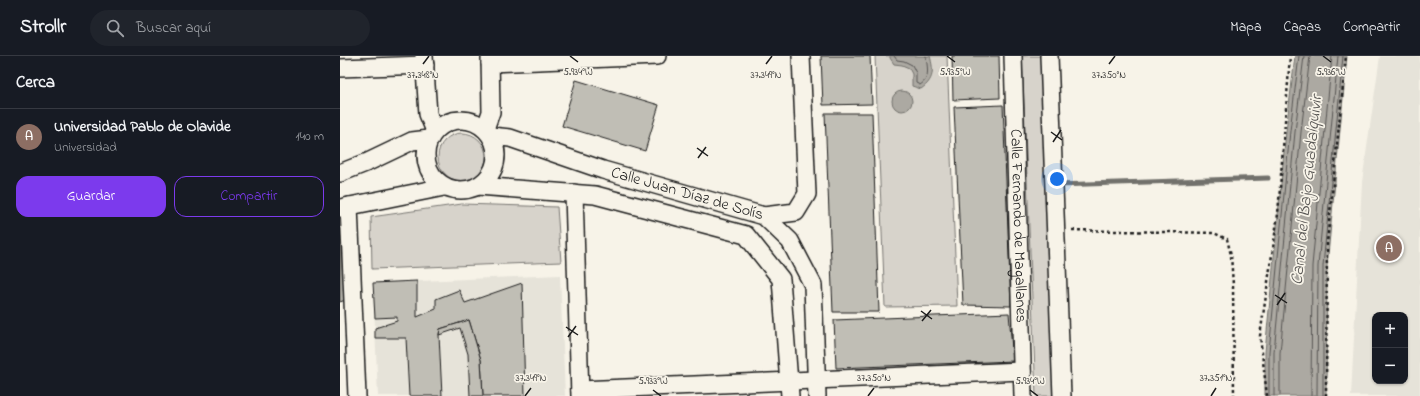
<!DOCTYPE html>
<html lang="es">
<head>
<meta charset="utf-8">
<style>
	:root { --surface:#171b24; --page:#20242c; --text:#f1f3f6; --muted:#9ea1a6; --line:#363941; --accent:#7c3aed }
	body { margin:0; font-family:"Indie Flower",sans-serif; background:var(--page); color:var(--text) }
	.controls { position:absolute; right:12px; bottom:12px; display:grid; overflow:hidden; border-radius:8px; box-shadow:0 1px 3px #0004 }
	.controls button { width:36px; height:36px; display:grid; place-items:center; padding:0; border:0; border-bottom:1px solid var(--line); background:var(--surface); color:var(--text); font:20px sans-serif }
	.you { position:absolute; left:717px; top:123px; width:14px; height:14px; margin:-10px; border:3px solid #fff; border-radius:50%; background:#1a73e8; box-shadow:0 0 0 6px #1a73e833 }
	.badge { display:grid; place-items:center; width:26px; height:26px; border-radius:50%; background:var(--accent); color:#fff; font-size:13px; font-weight:700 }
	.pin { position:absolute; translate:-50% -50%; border:2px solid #fff; box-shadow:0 1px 4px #0006 }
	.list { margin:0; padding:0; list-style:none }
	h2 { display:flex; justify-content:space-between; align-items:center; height:52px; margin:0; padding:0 16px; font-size:17px }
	h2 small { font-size:13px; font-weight:400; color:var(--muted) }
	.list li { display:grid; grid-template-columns:26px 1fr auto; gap:12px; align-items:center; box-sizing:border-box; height:56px; padding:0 16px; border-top:1px solid var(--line) }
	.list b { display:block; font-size:15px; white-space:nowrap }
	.list p { margin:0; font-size:13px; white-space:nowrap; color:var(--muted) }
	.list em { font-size:13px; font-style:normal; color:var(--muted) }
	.actions { display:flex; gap:8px; padding:12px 16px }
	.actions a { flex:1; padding:9px 0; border:1px solid var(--accent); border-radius:12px; text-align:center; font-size:14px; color:var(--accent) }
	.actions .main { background:var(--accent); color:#fff }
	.icon { flex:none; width:22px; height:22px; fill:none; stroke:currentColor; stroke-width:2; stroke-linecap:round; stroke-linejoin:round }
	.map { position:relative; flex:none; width:1080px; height:340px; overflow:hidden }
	header { display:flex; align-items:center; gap:24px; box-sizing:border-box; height:56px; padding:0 20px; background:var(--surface); border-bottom:1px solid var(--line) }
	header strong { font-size:19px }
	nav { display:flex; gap:22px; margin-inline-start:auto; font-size:14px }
	.search { width:280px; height:36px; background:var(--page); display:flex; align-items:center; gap:10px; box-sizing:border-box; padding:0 14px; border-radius:22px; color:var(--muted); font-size:15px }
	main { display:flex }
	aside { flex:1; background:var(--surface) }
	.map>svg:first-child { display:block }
	.built { fill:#e6e3d9; fill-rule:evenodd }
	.green { fill:#d7d3cb; stroke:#7a7874 }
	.water { fill:#aca9a2; stroke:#72716c }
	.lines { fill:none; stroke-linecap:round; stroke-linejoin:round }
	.shore { stroke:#565452; stroke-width:1 }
	.stream { stroke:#72716c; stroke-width:5 }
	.building { fill:#c0beb5; stroke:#1c1c1c }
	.minor-casing { stroke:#1c1c1c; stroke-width:20 }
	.path { stroke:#1c1c1c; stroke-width:2.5; stroke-dasharray:3 3; stroke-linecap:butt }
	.minor { stroke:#f7f3e8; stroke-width:17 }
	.ticks { fill:none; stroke:#1c1c1c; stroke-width:1.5 }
	.labels { text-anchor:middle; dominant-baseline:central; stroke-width:3.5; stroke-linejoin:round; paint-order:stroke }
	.street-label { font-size:16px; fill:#1c1c1c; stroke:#f7f3e8 }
	.water-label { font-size:17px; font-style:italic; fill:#565452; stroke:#f7f3e8 }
	.ticks-label { font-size:10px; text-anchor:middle; fill:#1c1c1c; stroke:#f7f3e8; stroke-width:3.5; stroke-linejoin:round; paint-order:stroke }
</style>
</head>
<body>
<header>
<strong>Strollr</strong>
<div class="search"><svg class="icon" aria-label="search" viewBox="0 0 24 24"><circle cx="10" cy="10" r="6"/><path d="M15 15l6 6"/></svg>Buscar aquí</div>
<nav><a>Mapa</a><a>Capas</a><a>Compartir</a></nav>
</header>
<main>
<aside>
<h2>Cerca<small></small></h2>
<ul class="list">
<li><span class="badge" style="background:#8d6e63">A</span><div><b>Universidad Pablo de Olavide</b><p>Universidad</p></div><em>140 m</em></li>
</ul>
<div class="actions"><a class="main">Guardar</a><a>Compartir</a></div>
</aside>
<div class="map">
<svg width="1080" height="340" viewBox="0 0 1080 340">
	<rect width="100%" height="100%" fill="#f7f3e8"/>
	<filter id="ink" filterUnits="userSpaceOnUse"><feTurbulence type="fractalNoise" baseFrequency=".025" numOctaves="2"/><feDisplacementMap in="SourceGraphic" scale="8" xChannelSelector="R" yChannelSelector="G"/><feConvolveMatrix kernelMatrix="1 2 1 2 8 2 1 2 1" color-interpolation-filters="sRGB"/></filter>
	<g filter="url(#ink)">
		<g class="built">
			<path d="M1040,0H1080V340H1011L1022,126ZM1035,259H1065V325H1035Z"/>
			<path d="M220,219L225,340H38L33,227Z"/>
		</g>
		<g class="green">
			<path d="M535,0H607L617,250L545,251Z"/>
			<path d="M682,0H704L717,340H696Z"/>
			<circle cx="122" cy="101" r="24"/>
			<path d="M122,148L217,151L221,206L32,213L31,161Z"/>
		</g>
		<g class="water">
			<path d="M550,0H590C594,15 594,24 581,33L572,30V18L569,12L562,9L554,8L550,2Z"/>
			<path d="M955,0H1007L987,210L986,340H925V296L946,75Z"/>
			<circle cx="562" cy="45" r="10"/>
		</g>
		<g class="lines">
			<g class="shore">
				<path d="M554,0L557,4L564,5L572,9L576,17V27L580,29C591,22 587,11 586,0"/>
				<path d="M929,340V296L950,75L959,0"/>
				<path d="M934,340V296L955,76L964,0"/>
				<path d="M940,340V297L961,76L970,0"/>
				<path d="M971,340L972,210L992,0"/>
				<path d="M977,340L978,210L998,0"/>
				<path d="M983,340V210L1003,0"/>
			</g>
			<path class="stream" d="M717,129L928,122"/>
		</g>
		<g class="building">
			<path d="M481,0H530L532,48L483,49Z"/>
			<path d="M612,0H659L660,42L613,44Z"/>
			<path d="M236,24L319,49L305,95L222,70Z"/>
			<path d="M663,49L671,250L623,249L614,51Z"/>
			<path d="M485,57H532L539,256H493Z"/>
			<path d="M3,172L13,241L0,246V173Z"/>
			<path d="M77,225V261L96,253V243L119,234L125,247L182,227L185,340H143L141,304L129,264L100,273L99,279L102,340H69L66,282H35V272L57,265V261L35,262L33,227Z"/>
			<path d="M669,257L673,305L496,312L494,264Z"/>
			<path d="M129,264L141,304L143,340H130L128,298L120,272L99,279L100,273Z"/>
		</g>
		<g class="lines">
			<defs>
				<g id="minor">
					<path d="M84,0L88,58L95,75"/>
					<path id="s1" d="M673,0L683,340"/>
					<path d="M709,0L722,340"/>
					<path d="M150,7L317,0"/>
					<path d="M0,12L85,9"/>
					<circle cx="121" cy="99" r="35"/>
					<path d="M145,73L151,56L150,0"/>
					<path id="s2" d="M151,80L170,82L263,114L424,160L450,185L473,229L477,340"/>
					<path d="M0,117L28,106L72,85L89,83"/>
					<path d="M138,130L255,139L406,179L441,223L450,340"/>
					<path d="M234,137L240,340"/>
					<path d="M9,150L17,340"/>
					<path d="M0,152L104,131"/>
					<path d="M424,160L456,156L467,138L461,0"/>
					<path d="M240,334L682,315"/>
				</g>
			</defs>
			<use href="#minor" class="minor-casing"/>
			<g class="path">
				<path d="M732,174L874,177L887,183L891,199L893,229L894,340"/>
				<path d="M927,340L920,280L938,158L950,0"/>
				<path d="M986,340L987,187L1006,0"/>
			</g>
			<use href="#minor" class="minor"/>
		</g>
	</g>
	<path class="ticks" d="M230,0L238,6M607,0L615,6M983,0L991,6M83,8L89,0M426,8L432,0M769,8L775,0M711,76L722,84M713,86L721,74M357,92L368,100M358,102L366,91M935,239L947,247M937,249L945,237M581,255L592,263M582,265L591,254M226,271L238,279M228,281L236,270M313,334L321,340M690,334L698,340M185,340L191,332M528,340L534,332M871,340L876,332"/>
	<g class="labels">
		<g class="street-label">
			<text stroke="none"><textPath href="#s2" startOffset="205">Calle Juan Díaz de Solís</textPath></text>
			<text stroke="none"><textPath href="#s1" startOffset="170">Calle Fernando de Magallanes</textPath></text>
		</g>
		<g class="water-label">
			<text transform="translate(967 134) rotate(-84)">Canal del Bajo Guadalquivir</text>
		</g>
	</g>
	<g class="ticks-label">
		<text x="238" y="19">5.934°W</text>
		<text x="615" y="19">5.935°W</text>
		<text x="991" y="19">5.936°W</text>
		<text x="426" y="22">37.349°N</text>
		<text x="769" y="22">37.350°N</text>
		<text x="83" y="22">37.348°N</text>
		<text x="191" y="325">37.349°N</text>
		<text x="534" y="325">37.350°N</text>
		<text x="876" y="325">37.351°N</text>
		<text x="313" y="328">5.933°W</text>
		<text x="690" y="328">5.934°W</text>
	</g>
</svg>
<div class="controls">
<button>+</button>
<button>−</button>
</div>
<div class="you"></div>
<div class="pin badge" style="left:1049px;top:192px;background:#8d6e63">A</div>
</div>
</main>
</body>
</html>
